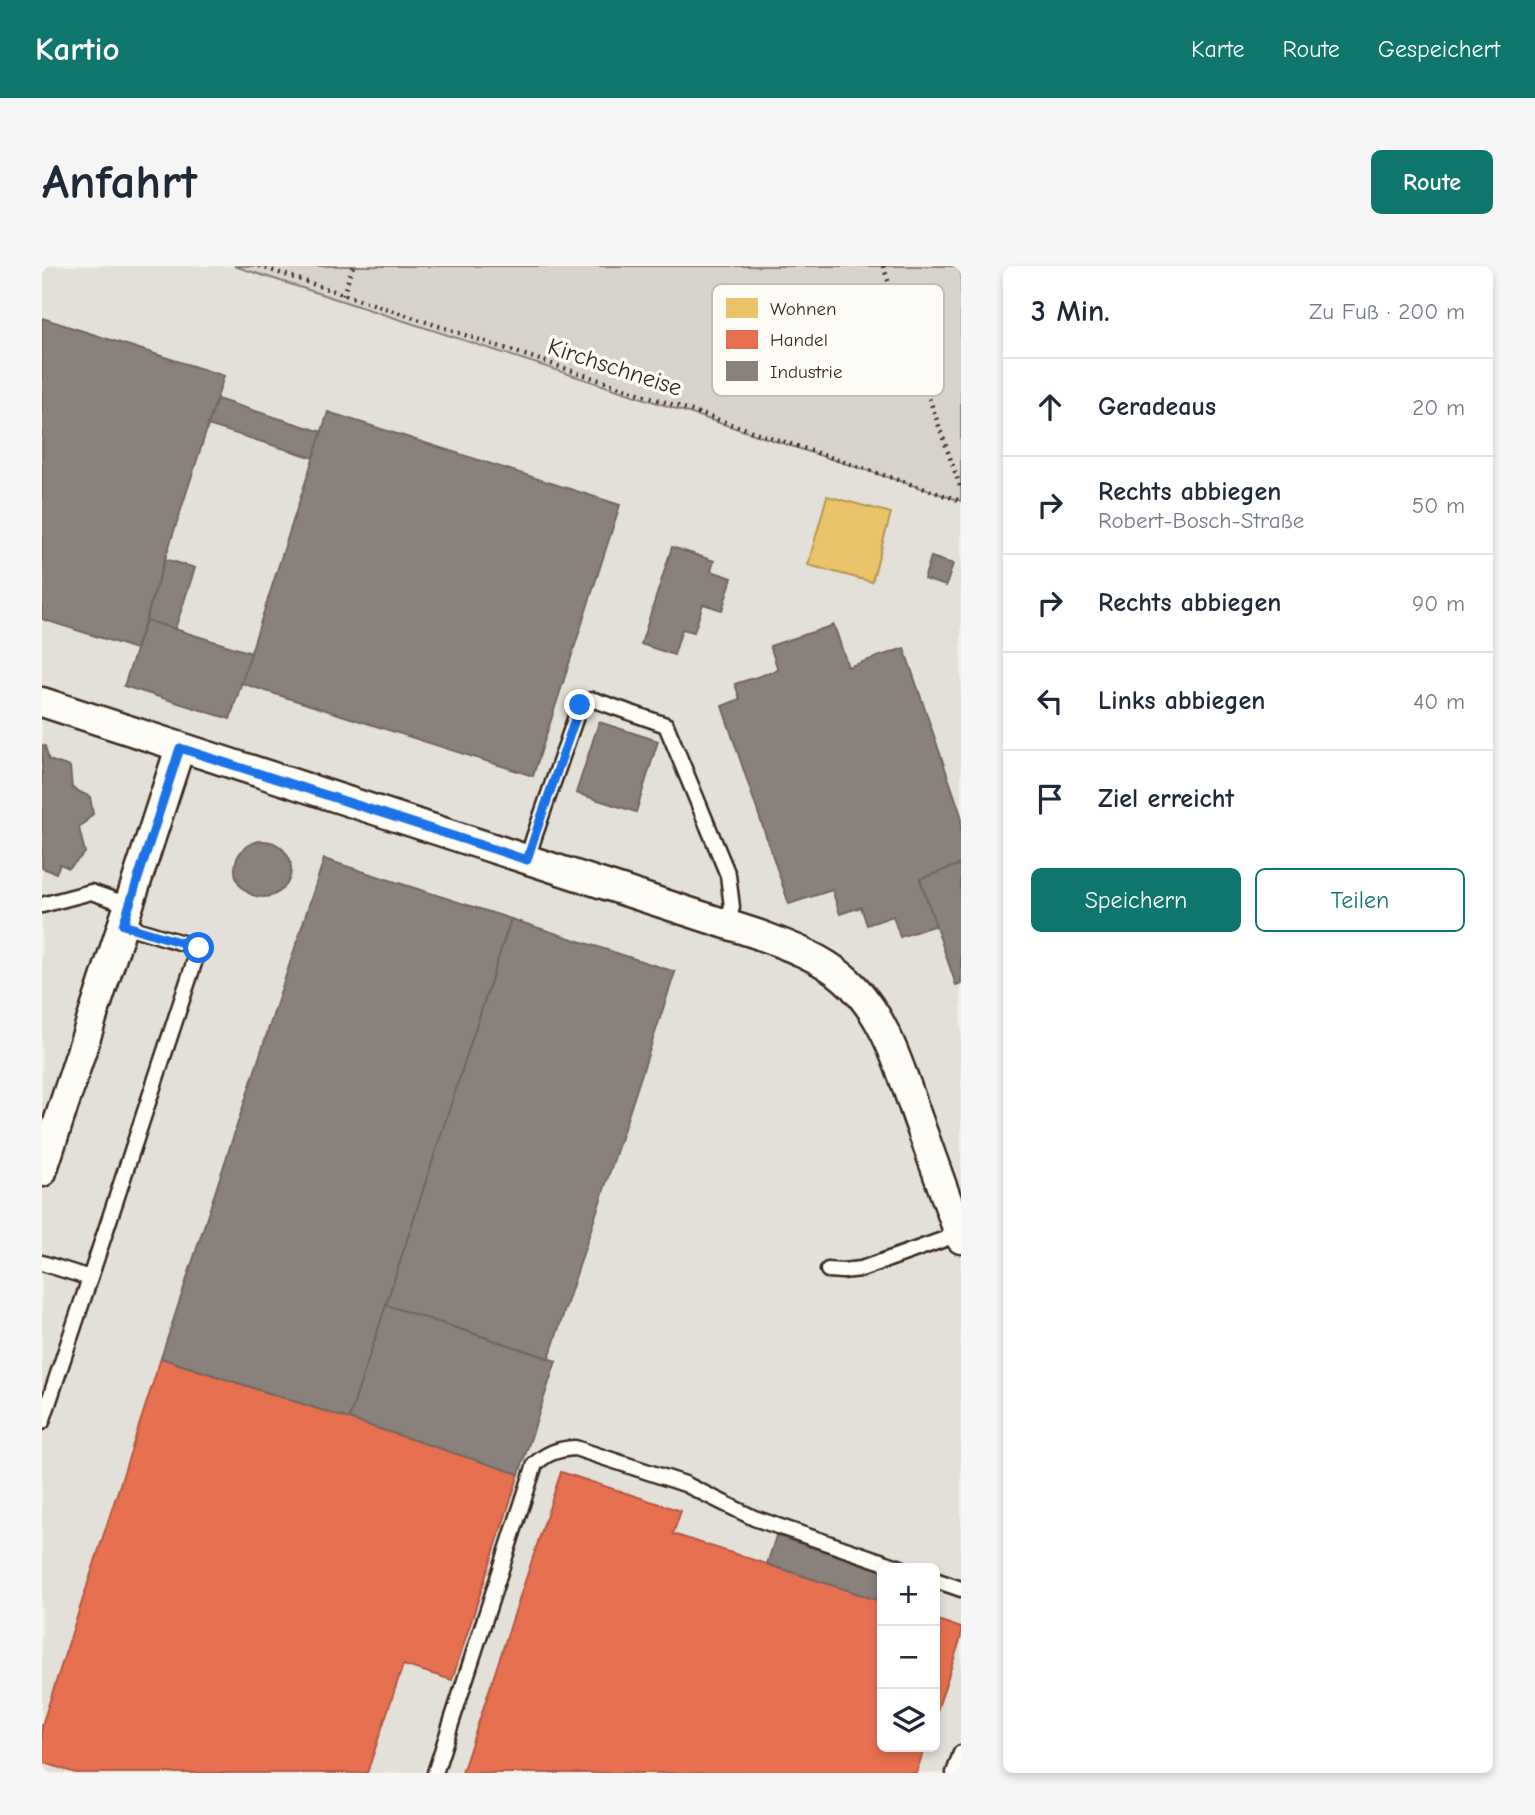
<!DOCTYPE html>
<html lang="de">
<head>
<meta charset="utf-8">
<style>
	:root { --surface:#fff; --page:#f6f6f7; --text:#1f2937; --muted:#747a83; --line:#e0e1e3; --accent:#0f766e }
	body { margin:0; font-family:"Comic Neue",sans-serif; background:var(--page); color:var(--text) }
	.controls { position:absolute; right:21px; bottom:21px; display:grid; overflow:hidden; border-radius:10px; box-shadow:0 4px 10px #0003 }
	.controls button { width:63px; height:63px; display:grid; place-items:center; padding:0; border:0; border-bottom:2px solid var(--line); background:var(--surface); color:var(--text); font:35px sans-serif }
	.stop { position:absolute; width:21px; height:21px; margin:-16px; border:5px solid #1a73e8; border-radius:50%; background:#fff }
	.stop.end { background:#1a73e8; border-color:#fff; box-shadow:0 2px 7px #0008 }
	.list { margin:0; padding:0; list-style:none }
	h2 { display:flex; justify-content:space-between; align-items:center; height:91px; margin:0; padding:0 28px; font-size:30px }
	h2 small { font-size:23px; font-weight:400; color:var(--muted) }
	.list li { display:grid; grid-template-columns:46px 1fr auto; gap:21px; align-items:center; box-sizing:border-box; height:98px; padding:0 28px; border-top:2px solid var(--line) }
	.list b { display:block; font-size:26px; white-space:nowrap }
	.list p { margin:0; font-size:23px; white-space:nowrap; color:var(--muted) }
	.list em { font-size:23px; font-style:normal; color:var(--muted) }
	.actions { display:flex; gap:14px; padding:21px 28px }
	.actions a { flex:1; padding:16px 0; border:2px solid var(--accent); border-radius:10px; text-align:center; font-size:24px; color:var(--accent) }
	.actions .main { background:var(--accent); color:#fff }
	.icon { flex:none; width:38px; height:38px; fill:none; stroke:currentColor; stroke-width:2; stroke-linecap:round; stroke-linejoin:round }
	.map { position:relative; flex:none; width:919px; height:1507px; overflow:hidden; border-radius:10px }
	header { display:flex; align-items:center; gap:42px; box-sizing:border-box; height:98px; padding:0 35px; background:var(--accent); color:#fff }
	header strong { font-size:33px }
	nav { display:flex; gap:38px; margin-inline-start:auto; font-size:24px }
	.intro { display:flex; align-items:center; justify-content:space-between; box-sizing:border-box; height:168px; padding:0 42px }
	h1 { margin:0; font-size:49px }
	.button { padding:18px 32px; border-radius:10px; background:var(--accent); color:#fff; font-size:24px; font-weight:700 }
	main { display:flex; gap:42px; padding:0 42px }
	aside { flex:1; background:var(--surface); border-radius:10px; box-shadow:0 4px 10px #0003 }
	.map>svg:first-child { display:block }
	.built { fill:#e3e0da; fill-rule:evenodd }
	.green { fill:#d7d2cc; stroke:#897e75; stroke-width:2 }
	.homes { fill:#e9c46a; stroke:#b59653; stroke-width:2 }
	.shops { fill:#e76f51; stroke:#b35a42; stroke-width:2 }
	.industry { fill:#8a817c; stroke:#726760; stroke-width:2 }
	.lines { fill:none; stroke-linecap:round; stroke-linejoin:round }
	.service-casing { stroke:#3b2a1e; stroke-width:19 }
	.minor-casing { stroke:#3b2a1e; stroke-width:33 }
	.path { stroke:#3b2a1e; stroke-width:4.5; stroke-dasharray:2 5; stroke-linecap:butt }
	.service { stroke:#fdfcf7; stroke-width:14 }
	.minor { stroke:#fdfcf7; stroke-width:28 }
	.route { stroke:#1a73e8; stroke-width:9 }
	.labels { text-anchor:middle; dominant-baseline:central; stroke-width:7; stroke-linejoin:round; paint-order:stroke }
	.street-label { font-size:24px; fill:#3b2a1e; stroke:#fdfcf7 }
	.key { fill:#fdfcf7; stroke:#c3bdb6; stroke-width:2 }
	.key-label { font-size:19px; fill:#3b2a1e }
</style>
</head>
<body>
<header>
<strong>Kartio</strong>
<nav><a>Karte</a><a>Route</a><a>Gespeichert</a></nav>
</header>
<div class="intro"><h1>Anfahrt</h1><a class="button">Route</a></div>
<main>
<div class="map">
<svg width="919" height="1507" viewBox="0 0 919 1507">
	<rect width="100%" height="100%" fill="#f1efea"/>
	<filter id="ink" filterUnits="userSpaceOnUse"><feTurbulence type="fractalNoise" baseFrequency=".0143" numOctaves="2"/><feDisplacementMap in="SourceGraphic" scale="14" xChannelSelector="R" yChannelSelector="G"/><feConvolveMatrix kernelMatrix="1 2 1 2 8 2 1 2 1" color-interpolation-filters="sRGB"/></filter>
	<g filter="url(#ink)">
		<path class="built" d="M0,0H192L919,235V1507H0ZM840,1302H893V1481H840Z"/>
		<path class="green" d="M192,0H919V235Z"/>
		<path class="homes" d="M785,230L849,247L830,316L766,299Z"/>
		<g class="shops">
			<path d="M119,1092L477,1208L410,1414L361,1399L325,1507H33L0,1496V1459Z"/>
			<path d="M519,1206L639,1245L631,1268L840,1335V1481H883L874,1507H420Z"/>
			<path d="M893,1353L919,1362V1371L893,1451Z"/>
		</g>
		<g class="industry">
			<path d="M0,52L182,110L94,383L0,353Z"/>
			<path d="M175,133L280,166L272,192L166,159Z"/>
			<path d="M286,146L578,239L491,510L199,417Z"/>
			<path d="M630,281L672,295L669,305L690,312L680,344L661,338L652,366L640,363L632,389L599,378Z"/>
			<path d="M889,291L911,298L904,320L882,313Z"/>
			<path d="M123,293L153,302L133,363L104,354Z"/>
			<path d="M104,354L209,387L188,453L82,420Z"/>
			<path d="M792,359L806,401L862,382L919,549V598L878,613L894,659L858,671L851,650L825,659L819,641L798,648L790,624L747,638L680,440L698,433L693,418L736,404L728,380Z"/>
			<path d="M557,456L616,475L594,546L534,527Z"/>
			<path d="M0,479L3,480L7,494L28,501L30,522L48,531L51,548L37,562L43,587L27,602L18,598L14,607L0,602Z"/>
			<circle cx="221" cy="603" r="28"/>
			<path d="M282,593L469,653L307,1153L119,1092Z"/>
			<path d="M919,598V718L914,719L878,613Z"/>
			<path d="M469,653L633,706L507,1092L344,1039Z"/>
			<path d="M344,1039L514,1095L477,1208L307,1153Z"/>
			<path d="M734,1270L840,1304V1318L835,1334L725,1298Z"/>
		</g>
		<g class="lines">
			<defs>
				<g id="service">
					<path d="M485,594L492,571L538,439L544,435L552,434L624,459L686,609L690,641L685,658"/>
					<path d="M0,639L49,626L87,639"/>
					<path d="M0,997L48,1012L157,682L81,659"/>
					<path d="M786,1004L800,1005L819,1003L917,968"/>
					<path d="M0,1156L48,1012"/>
					<path d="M893,1314L919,1323"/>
					<path d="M393,1507L493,1198C505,1187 516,1183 533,1182L643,1218L712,1252L859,1302"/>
					<path d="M912,1507L919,1487"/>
				</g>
				<g id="minor">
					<path d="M0,436L715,668C744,679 776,690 801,711C844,747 859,806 877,856C891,895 905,934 919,973"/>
					<path d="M0,906L138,482"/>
				</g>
			</defs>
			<use href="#service" class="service-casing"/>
			<use href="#minor" class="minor-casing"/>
			<g class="path">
				<path d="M217,0L919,235"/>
				<path d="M841,0L919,223"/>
				<path d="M301,29L311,0"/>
			</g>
			<use href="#service" class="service"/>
			<use href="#minor" class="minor"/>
		</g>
	</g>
	<g class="lines" filter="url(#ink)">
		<path class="route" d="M157,682L81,659L138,482L485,594L492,572L538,439"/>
	</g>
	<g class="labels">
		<g class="street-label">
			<text transform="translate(573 101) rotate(18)">Kirchschneise</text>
		</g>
	</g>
	<rect x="670" y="18" width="232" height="112" rx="10" class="key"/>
	<rect x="684" y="32" width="32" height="20" fill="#e9c46a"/>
	<rect x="684" y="64" width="32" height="19" fill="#e76f51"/>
	<rect x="684" y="95" width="32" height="20" fill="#8a817c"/>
	<g class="key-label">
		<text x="728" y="49">Wohnen</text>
		<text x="728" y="80">Handel</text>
		<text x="728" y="112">Industrie</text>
	</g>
</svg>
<div class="controls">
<button>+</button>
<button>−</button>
<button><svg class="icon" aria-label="layers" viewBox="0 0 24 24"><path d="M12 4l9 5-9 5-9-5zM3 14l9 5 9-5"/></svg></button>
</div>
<div class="stop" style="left:157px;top:682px"></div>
<div class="stop end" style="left:538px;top:439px"></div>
</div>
<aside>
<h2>3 Min.<small>Zu Fuß · 200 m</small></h2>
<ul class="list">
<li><svg class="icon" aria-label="ahead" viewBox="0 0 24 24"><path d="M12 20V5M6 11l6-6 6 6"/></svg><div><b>Geradeaus</b></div><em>20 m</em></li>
<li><svg class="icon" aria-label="right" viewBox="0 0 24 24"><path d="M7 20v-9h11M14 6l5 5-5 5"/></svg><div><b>Rechts abbiegen</b><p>Robert-Bosch-Straße</p></div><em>50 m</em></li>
<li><svg class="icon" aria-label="right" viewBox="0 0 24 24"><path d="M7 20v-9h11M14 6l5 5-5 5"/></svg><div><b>Rechts abbiegen</b></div><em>90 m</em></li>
<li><svg class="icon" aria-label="left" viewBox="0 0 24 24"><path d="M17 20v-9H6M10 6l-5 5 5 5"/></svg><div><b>Links abbiegen</b></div><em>40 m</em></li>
<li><svg class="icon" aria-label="arrive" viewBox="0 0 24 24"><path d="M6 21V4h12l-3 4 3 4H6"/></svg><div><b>Ziel erreicht</b></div></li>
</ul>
<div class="actions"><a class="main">Speichern</a><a>Teilen</a></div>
</aside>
</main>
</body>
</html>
